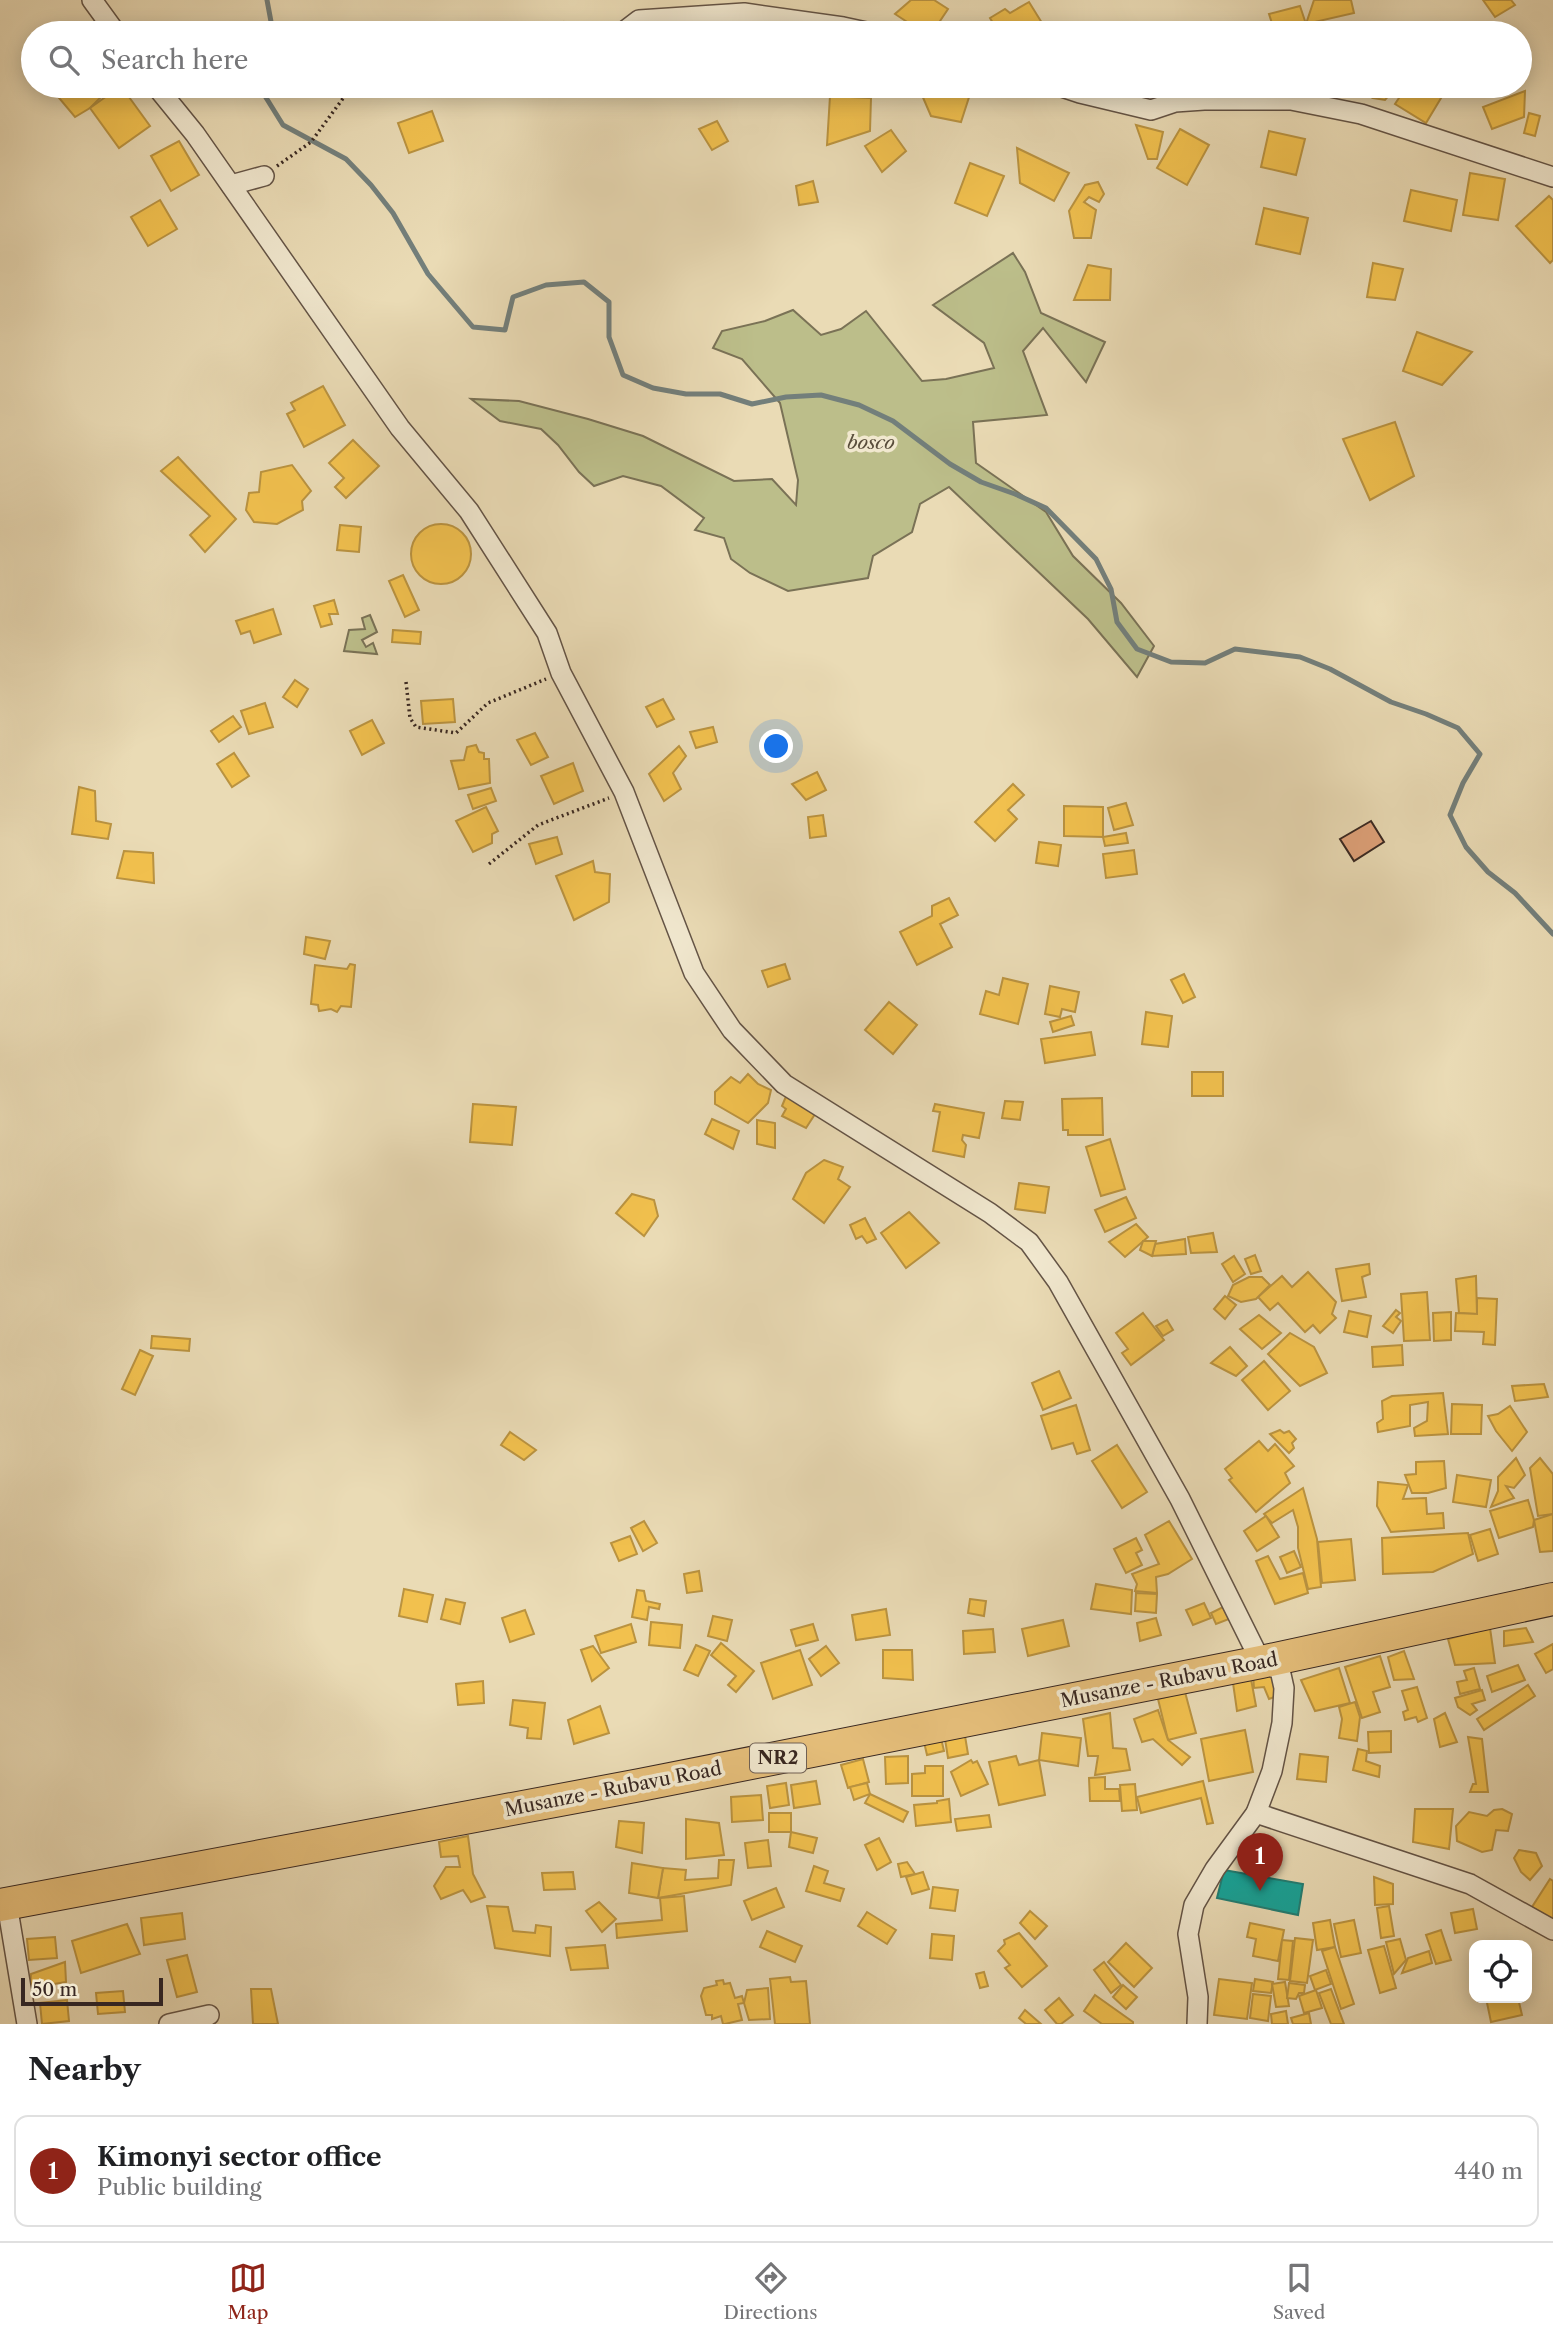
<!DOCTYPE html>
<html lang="en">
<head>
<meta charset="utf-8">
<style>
	:root { --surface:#fff; --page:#f2f2f2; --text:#202124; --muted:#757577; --line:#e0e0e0; --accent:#8f2418 }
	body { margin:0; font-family:"Libre Caslon Text",serif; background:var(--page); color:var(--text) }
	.controls { position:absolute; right:21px; bottom:21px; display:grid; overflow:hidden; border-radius:14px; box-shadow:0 4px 18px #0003 }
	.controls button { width:63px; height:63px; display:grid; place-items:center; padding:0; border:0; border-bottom:2px solid var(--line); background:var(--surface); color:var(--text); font:35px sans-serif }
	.scale { position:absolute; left:21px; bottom:18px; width:142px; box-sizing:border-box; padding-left:7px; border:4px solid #382721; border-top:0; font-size:19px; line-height:24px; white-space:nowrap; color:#382721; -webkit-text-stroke:5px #f1e8cf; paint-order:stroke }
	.you { position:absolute; left:777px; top:747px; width:24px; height:24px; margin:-18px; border:5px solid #fff; border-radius:50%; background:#1a73e8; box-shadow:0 0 0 10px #1a73e833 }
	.badge { display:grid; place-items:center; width:46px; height:46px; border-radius:50%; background:var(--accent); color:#fff; font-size:23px; font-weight:700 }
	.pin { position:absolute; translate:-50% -58px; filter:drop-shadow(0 2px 4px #0008) }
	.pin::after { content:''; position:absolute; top:37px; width:24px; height:21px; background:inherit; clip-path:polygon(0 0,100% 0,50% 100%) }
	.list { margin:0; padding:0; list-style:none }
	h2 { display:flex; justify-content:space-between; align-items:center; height:91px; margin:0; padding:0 28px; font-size:30px }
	h2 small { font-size:23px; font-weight:400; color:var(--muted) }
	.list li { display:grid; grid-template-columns:46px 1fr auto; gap:21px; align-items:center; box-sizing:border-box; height:112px; margin:0 14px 14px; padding:0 14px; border:2px solid var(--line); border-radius:14px }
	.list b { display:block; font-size:26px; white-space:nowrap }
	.list p { margin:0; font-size:23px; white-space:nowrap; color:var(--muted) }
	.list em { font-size:23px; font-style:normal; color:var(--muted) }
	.icon { flex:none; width:38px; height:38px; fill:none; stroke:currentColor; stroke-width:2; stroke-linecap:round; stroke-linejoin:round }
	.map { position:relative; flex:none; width:1553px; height:2024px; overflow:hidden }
	.search { position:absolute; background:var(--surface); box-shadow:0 4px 18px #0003; left:21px; right:21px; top:21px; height:77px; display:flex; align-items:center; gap:18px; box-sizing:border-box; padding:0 24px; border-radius:38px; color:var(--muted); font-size:26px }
	.sheet { height:217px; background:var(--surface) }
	nav { display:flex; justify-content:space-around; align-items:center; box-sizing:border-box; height:98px; border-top:2px solid var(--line); background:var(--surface); font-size:19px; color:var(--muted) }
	nav a { display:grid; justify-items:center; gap:4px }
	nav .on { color:var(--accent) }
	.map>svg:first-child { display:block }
	.green { fill:#bcbe8a; stroke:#7a7256; stroke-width:2 }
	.homes { fill:#f2c14e; stroke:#ba9340; stroke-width:2 }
	.public { fill:#17a398; stroke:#217e74; stroke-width:2 }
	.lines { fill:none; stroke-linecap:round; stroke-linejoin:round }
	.stream { stroke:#737f7b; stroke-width:5 }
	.building { fill:#e0a27a; stroke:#382721; stroke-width:2 }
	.minor-casing { stroke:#645446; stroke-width:22 }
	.trunk-casing { stroke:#382721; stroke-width:34 }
	.path { stroke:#382721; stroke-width:3.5; stroke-dasharray:2 3.5; stroke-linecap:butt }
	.minor { stroke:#f1e8cf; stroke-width:19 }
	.trunk { stroke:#e5be7a; stroke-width:32 }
	.labels { text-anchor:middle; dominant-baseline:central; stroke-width:7; stroke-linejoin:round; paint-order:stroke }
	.shield { fill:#f1e8cf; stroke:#706155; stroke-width:2 }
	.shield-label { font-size:18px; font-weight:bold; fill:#382721 }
	.park-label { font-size:19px; font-style:italic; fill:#594d3b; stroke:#f1e8cf }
	.street-label { font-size:19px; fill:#382721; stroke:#f1e8cf }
</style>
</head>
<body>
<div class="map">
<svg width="1553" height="2024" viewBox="0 0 1553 2024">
	<rect width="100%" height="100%" fill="#eadbb5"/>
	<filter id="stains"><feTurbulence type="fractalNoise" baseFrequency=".00286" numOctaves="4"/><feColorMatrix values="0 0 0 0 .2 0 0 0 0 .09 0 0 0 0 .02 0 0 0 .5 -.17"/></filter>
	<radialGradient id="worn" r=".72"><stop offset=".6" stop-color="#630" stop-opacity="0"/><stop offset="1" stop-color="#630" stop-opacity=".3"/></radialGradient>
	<g class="green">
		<path d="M1013,253L1025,272L1041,313L1105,342L1086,382L1043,328L1023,351L1047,415L973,422L976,463L1046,512L1073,556L1121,603L1154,646L1137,677L1088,619L949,487L920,504L912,532L873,556L868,578L788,591L750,573L731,559L724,538L695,530L704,518L661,486L623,476L594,486L579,472L558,445L541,429L500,421L471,399L519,401L588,419L643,436L734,481L772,479L796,505L798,480L780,403L742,359L713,348L722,331L765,321L793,310L821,335L841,329L866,311L922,381L946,379L994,368L984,343L933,305Z"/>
		<path d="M370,615L377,632L362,640L366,647L373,643L377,654L344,651L349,630L365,629L362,618Z"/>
	</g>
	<g class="homes">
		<path d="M911,0H934L948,9L932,33H924L895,14Z"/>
		<path d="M1314,0H1351L1354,13L1306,24Z"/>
		<path d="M1483,0H1511L1515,5L1495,17Z"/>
		<path d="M1029,2L1047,31L1043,33H999L990,18L1005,9L1010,13Z"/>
		<path d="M1300,6L1306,24L1275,33L1269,14Z"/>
		<path d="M564,22L569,24L568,29L572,33H550L556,24L561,26Z"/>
		<path d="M49,86H106L109,89L90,108L75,117Z"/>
		<path d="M121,86L150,126L119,148L90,108Z"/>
		<path d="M918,86H958L971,91L961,122L931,116Z"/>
		<path d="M1383,86H1397L1385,100L1373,98Z"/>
		<path d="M1407,86H1432L1444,93L1426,123L1395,104Z"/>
		<path d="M1525,91L1524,117L1492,129L1483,107Z"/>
		<path d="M830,96L871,98L870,131L827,145Z"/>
		<path d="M432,111L443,141L409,153L398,123Z"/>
		<path d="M1529,113L1540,116L1535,136L1524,133Z"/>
		<path d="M717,121L728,141L712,150L699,129Z"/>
		<path d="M1136,125L1163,132L1157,159H1148Z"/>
		<path d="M1180,129L1209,145L1187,185L1157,168Z"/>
		<path d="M891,130L906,151L882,172L865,146Z"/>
		<path d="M1269,131L1305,139L1296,175L1261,167Z"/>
		<path d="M179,141L199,175L171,191L151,156Z"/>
		<path d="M1017,148L1069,173L1054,201L1020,183Z"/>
		<path d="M970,163L1004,176L987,216L955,203Z"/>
		<path d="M1470,173L1505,179L1498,220L1463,215Z"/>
		<path d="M813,181L818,202L799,205L796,186Z"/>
		<path d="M1098,182L1104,194L1099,202L1089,197L1084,202L1096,210L1091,238H1074L1069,211L1085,185Z"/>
		<path d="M1411,190L1457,200L1451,231L1404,221Z"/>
		<path d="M1549,196L1553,200V260L1550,263L1516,226Z"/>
		<path d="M160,200L177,229L148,246L131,217Z"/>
		<path d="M1264,208L1308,218L1300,254L1256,244Z"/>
		<path d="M1373,263L1403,269L1395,300L1367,297Z"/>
		<path d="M1088,265L1111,269L1110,300H1074Z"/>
		<path d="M1417,332L1472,352L1442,385L1403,371Z"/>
		<path d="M323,386L345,425L304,447L287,414L295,410L291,403Z"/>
		<path d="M1395,422L1414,476L1370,500L1343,439Z"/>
		<path d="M353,440L379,466L346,498L335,487L344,478L329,463Z"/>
		<path d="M178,457L236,519L205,552L190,535L210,516L161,471Z"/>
		<path d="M292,465L311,491L302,501L303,510L277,524L254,522L246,510L249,493L259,492L261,472Z"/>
		<circle cx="441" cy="554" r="30"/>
		<path d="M340,525L361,527L359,552L337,550Z"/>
		<path d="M403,575L419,610L405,617L389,581Z"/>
		<path d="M334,600L338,614H329L332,624L321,627L314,606Z"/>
		<path d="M273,609L281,634L254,643L250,631L241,634L236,621Z"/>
		<path d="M393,630L421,632L420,644L392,642Z"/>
		<path d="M295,680L308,689L297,707L283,697Z"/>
		<path d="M453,699L455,722L423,724L421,701Z"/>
		<path d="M663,699L674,719L657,727L646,707Z"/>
		<path d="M265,703L273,727L249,734L241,711Z"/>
		<path d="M233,716L241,727L219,742L211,731Z"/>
		<path d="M372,720L384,743L362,755L350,731Z"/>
		<path d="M713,727L717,742L696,748L690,732Z"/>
		<path d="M535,733L548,757L531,765L517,740Z"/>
		<path d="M476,745L479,752L484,753V759H489L490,783L459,789L451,761L464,760L467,747Z"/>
		<path d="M679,746L686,756L673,773L681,789L664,801L649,774Z"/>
		<path d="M234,753L249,776L232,787L217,764Z"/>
		<path d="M573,763L583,791L554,804L541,776Z"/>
		<path d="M817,772L826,790L806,800L792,784Z"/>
		<path d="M1013,784L1024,795L1008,810L1017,819L995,841L975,822Z"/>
		<path d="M79,787L95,791L96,821L111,824L108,839L72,834Z"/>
		<path d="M491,788L496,801L473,809L468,795Z"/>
		<path d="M1126,803L1133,825L1114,830L1108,808Z"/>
		<path d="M1064,806L1103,807V837L1064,836Z"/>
		<path d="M486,807L498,831L492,834V843L473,852L456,821Z"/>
		<path d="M823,815L826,836L810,838L808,817Z"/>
		<path d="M1126,833L1128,843L1105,846L1103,837Z"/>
		<path d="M557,837L562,854L536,864L529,844Z"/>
		<path d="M1039,842L1061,845L1058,866L1036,863Z"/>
		<path d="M1134,850L1137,874L1106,878L1103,854Z"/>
		<path d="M124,851L153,853L154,883L117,878Z"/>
		<path d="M593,861L595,872L610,874L609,902L574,920L556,876Z"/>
		<path d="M949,898L958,915L940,924L952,947L917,965L900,932L932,916V906Z"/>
		<path d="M306,937L330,941L325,959L304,954Z"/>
		<path d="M350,964L355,965L351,1007L341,1006L337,1012L331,1009L319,1011L318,1005L311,1004L315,965L347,969Z"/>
		<path d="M785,964L790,979L768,987L762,971Z"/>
		<path d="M1184,974L1195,997L1183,1003L1171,980Z"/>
		<path d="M1003,978L1028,984L1018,1024L980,1014L986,991L999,995Z"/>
		<path d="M1050,986L1079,992L1075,1012L1062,1009L1060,1017L1045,1014Z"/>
		<path d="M889,1002L917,1025L893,1054L865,1030Z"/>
		<path d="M1146,1012L1172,1016L1168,1047L1142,1044Z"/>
		<path d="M1071,1016L1074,1025L1053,1032L1050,1022Z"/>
		<path d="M1091,1032L1095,1055L1045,1063L1041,1039Z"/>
		<rect x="1192" y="1072" width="31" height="24"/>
		<path d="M748,1074L758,1084L771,1090L768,1103L748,1123L715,1104V1092L731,1077L740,1083Z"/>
		<path d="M787,1094L817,1111L806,1128L782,1116L786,1109L782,1106Z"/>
		<path d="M1102,1098L1103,1135H1068V1130H1063L1062,1099Z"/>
		<path d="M1005,1101L1023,1102L1020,1120L1002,1118Z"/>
		<path d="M473,1104L516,1107L512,1145L470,1142Z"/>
		<path d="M935,1104L984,1113L979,1138L963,1135L962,1140L966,1145L964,1157L933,1151L940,1112L933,1111Z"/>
		<path d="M712,1119L739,1131L733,1149L705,1134Z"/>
		<path d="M757,1120L775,1123V1148L757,1144Z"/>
		<path d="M1110,1139L1125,1189L1101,1196L1086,1147Z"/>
		<path d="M824,1160L843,1167L838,1179L850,1187L824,1223L793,1199L806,1173Z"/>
		<path d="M1019,1183L1049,1187L1045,1213L1015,1209Z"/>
		<path d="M632,1194L654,1200L658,1216L644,1236L616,1213Z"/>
		<path d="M1126,1197L1136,1218L1105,1232L1095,1210Z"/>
		<path d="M909,1212L939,1243L906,1268L881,1233Z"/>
		<path d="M865,1218L876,1239L867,1243L862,1236L856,1239L850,1225Z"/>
		<path d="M1136,1224L1148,1237L1125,1257L1109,1242Z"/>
		<path d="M1213,1233L1217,1252L1191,1253L1188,1237Z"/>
		<path d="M1185,1239L1186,1254L1152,1256L1155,1244Z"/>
		<path d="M1143,1241H1156L1152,1256L1140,1250Z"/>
		<path d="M1255,1255L1261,1271L1251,1274L1245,1259Z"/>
		<path d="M1234,1256L1245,1274L1233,1282L1222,1264Z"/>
		<path d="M1369,1264L1370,1274L1362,1277L1366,1297L1342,1301L1336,1269Z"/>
		<path d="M1308,1272L1336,1302L1332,1314L1336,1318L1320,1333L1313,1325L1305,1332L1278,1303L1270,1310L1258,1297L1282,1276L1292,1287Z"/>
		<path d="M1476,1276L1477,1314L1459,1313L1456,1279Z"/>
		<path d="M1249,1277H1262L1270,1285L1256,1299L1241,1302L1228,1296L1233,1285Z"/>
		<path d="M1427,1292L1430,1340L1404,1341L1401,1294Z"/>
		<path d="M1225,1296L1236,1305L1225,1319L1214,1309Z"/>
		<path d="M1477,1298L1497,1299L1495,1345L1483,1344L1484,1332L1455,1331L1456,1313L1477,1314Z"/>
		<path d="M1396,1310L1400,1313L1396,1317L1401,1321L1393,1333L1383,1326Z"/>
		<path d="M1349,1311L1371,1316L1367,1337L1344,1332Z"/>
		<path d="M1451,1312V1340L1434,1341L1433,1313Z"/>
		<path d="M1143,1313L1164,1340L1131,1365L1122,1353L1128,1349L1116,1333Z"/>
		<path d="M1259,1315L1281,1333L1262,1349L1240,1329Z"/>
		<path d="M1167,1320L1173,1330L1163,1336L1156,1326Z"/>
		<path d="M1290,1333L1314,1347L1327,1373L1300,1386L1268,1354Z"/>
		<path d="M152,1336L190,1339L189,1351L151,1348Z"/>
		<path d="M1402,1345L1403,1365L1373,1367L1372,1347Z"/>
		<path d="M1230,1347L1247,1366L1236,1376L1211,1363Z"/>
		<path d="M140,1350L153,1356L135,1395L122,1389Z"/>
		<path d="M1264,1361L1290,1391L1268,1410L1242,1380Z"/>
		<path d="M1059,1371L1071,1398L1043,1410L1032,1383Z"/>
		<path d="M1544,1384L1548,1397L1515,1401L1512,1386Z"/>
		<path d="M1443,1393L1448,1434L1415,1436L1414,1428L1427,1421L1428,1402L1410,1405V1426L1378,1432L1377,1423L1383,1419L1382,1401L1392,1396Z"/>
		<path d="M1452,1404L1482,1405L1481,1434H1451Z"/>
		<path d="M1076,1405L1090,1450L1077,1454L1073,1443L1052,1449L1041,1416Z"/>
		<path d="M1510,1406L1527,1432L1512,1451L1496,1431L1488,1416L1498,1414Z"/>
		<path d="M1280,1430L1284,1433L1289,1431L1296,1439L1292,1443L1294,1448L1289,1453L1270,1434Z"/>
		<path d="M510,1432L536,1450L524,1460L501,1445Z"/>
		<path d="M1259,1441L1268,1451L1275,1444L1294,1466L1285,1473L1290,1483L1256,1512L1229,1480L1232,1478L1225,1469Z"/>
		<path d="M1117,1445L1147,1492L1122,1508L1092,1461Z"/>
		<path d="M1516,1458L1525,1475L1514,1488L1506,1486L1514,1498L1491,1507L1498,1491V1477Z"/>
		<path d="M1540,1458L1553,1474V1514L1538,1516L1530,1468Z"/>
		<path d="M1444,1461L1446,1488L1428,1493H1412L1405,1475L1416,1474V1462Z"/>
		<path d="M1457,1475L1491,1480L1486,1507L1453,1502Z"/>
		<path d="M1378,1482L1408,1485L1403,1499L1426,1498L1427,1514L1443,1513L1444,1528L1391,1532L1377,1506Z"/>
		<path d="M1303,1488L1317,1539L1321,1587L1308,1589L1298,1548V1527L1293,1510L1272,1523L1264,1514Z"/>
		<path d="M1528,1500L1534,1520L1533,1527L1499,1538L1490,1511Z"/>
		<path d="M1553,1514V1551L1540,1552L1534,1520Z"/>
		<path d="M1266,1516L1279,1537L1257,1551L1244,1531Z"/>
		<path d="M644,1521L657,1543L643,1551L631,1528Z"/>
		<path d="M1169,1521L1192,1559L1168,1574L1156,1577L1157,1593L1135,1591L1137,1584L1132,1574L1159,1564L1145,1535Z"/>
		<path d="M1490,1529L1498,1554L1478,1561L1470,1535Z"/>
		<path d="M1468,1533L1473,1554L1433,1572L1383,1574L1382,1538Z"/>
		<path d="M630,1536L637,1554L619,1561L611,1543Z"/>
		<path d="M1136,1538L1142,1550L1136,1553L1142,1565L1126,1573L1114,1549Z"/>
		<path d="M1351,1539L1355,1580L1322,1583L1318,1542Z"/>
		<path d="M1294,1551L1301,1567L1287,1573L1280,1557Z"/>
		<path d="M1268,1556L1280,1579L1303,1573L1308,1593L1275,1604L1256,1561Z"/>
		<path d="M699,1571L702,1591L687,1593L684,1574Z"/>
		<path d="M1096,1584L1132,1590L1131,1614L1091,1609Z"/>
		<path d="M404,1589L433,1595L427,1622L399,1616Z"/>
		<path d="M637,1590L644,1591L646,1601L660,1604L659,1609L649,1607L647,1620L632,1617Z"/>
		<path d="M1136,1593L1157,1594L1156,1613L1135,1611Z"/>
		<path d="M446,1599L465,1603L460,1624L441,1619Z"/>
		<path d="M970,1599L986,1601L984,1616L968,1613Z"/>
		<path d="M1204,1603L1211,1618L1193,1625L1186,1610Z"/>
		<path d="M1223,1607L1229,1619L1216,1624L1211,1613Z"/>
		<path d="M886,1609L890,1635L856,1640L852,1615Z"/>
		<path d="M525,1610L534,1634L510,1642L502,1618Z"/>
		<path d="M713,1616L732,1620L727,1641L708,1636Z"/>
		<path d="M1156,1618L1161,1635L1140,1641L1137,1623Z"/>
		<path d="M1063,1620L1069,1646L1028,1656L1022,1629Z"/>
		<path d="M651,1622L682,1625L680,1648L649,1645Z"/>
		<path d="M631,1624L636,1642L601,1653L595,1636Z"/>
		<path d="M813,1624L818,1640L796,1646L791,1630Z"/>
		<path d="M1490,1628L1495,1663L1455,1665L1448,1639Z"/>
		<path d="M1526,1628L1533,1642L1504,1646V1631Z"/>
		<path d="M993,1629L995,1652L964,1654L963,1631Z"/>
		<path d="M721,1643L754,1671L736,1692L728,1685L736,1676L711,1655Z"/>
		<path d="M1553,1644V1669L1546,1673L1535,1654Z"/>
		<path d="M696,1645L710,1651L698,1676L684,1670Z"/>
		<path d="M593,1646L609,1668L592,1681L581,1650Z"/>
		<path d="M826,1646L839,1663L821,1676L809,1659Z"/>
		<path d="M800,1650L812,1685L773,1699L761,1663Z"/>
		<path d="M883,1650H912L913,1680L883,1678Z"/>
		<path d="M1404,1651L1414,1679L1394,1680L1388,1657Z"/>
		<path d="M1380,1656L1390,1687L1373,1692L1380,1712L1362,1718L1345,1667Z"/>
		<path d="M1518,1665L1525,1680L1492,1692L1487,1676Z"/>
		<path d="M1339,1668L1350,1703L1315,1711L1301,1680Z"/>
		<path d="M1474,1668L1480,1689L1460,1694L1457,1682L1467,1680L1464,1671Z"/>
		<path d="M1277,1673L1280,1695L1269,1699L1264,1687L1254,1688L1253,1674Z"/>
		<path d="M1251,1679L1256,1706L1237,1711L1233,1683Z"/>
		<path d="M483,1681L484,1703L458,1705L456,1684Z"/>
		<path d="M1528,1685L1535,1696L1484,1730L1477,1719Z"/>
		<path d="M1417,1687L1427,1718L1418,1722L1416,1717L1405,1720L1403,1712L1408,1710L1402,1691Z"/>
		<path d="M1482,1690L1485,1700L1472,1704L1477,1710L1470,1715L1458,1707L1455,1698Z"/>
		<path d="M1185,1692L1196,1733L1168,1740L1158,1699Z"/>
		<path d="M513,1700L545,1703L541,1739L527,1738L528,1728L510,1725Z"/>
		<path d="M1355,1702L1360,1717L1357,1741L1339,1738L1342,1719L1339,1707Z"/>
		<path d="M600,1706L609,1733L574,1744L568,1720Z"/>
		<path d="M1158,1710L1168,1740L1190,1757L1182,1765L1153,1739L1142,1742L1134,1719Z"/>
		<path d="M1110,1713L1113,1748L1126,1749L1130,1770L1095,1775L1098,1756H1088L1083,1719Z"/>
		<path d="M1445,1713L1457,1742L1440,1747L1434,1719Z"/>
		<path d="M1245,1730L1253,1772L1209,1781L1201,1739Z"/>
		<path d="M1391,1731V1752L1369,1753L1368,1732Z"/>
		<path d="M1042,1733L1081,1738L1078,1766L1039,1760Z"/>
		<path d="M965,1736L968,1754L948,1758L945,1739Z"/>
		<path d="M1468,1737L1482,1739L1488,1792H1470L1473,1784H1476Z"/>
		<path d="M941,1738L944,1751L927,1755L924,1742Z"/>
		<path d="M1358,1749L1367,1751L1366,1761L1380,1766L1379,1777L1353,1770Z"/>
		<path d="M1300,1754L1328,1757L1326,1782L1297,1779Z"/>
		<path d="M908,1756V1783L886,1784L885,1757Z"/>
		<path d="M1016,1756L1019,1765L1039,1760L1045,1795L999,1805L989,1762Z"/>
		<path d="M863,1759L869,1782L848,1788L841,1765Z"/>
		<path d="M971,1760L973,1763L977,1761L988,1784L961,1796L951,1772Z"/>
		<path d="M925,1766H943V1796H912V1774L925,1773Z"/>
		<path d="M1105,1777V1789H1119L1120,1801H1090L1089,1778Z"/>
		<path d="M816,1781L820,1804L794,1808L791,1785Z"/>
		<path d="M1203,1781L1213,1823L1207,1824L1201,1798L1141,1813L1137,1797Z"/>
		<path d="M786,1783L789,1805L770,1808L767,1786Z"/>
		<path d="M867,1783L870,1794L854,1800L850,1787Z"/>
		<path d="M1135,1784L1137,1810L1122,1811L1120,1785Z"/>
		<path d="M870,1794L908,1812L903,1822L865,1803Z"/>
		<path d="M761,1795L763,1820L732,1822L731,1797Z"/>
		<path d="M949,1799L951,1822L916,1826L914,1805L937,1803V1801Z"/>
		<path d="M1415,1809H1453L1449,1849L1413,1842Z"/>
		<path d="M1502,1809L1512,1814L1508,1831L1496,1830L1492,1850L1482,1852L1457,1841L1456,1826L1469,1812L1487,1816L1494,1810Z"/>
		<rect x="769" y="1813" width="22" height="19"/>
		<path d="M989,1815L991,1827L957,1831L955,1819Z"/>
		<path d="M686,1819L719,1823L724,1855L686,1859Z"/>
		<path d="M619,1821L644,1823L642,1853L616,1847Z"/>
		<path d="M791,1832L817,1838L813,1853L789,1847Z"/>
		<path d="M468,1836L473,1874L485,1897L471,1902L463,1890L441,1899L434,1886L446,1867H460L458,1856L441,1857L439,1842Z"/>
		<path d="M879,1838L891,1862L877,1870L865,1845Z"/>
		<path d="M768,1840L771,1866L748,1868L745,1843Z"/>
		<path d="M1519,1850L1536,1853L1542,1866L1530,1880L1521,1872L1514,1858Z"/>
		<path d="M719,1860H734L731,1885L658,1898L663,1868L686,1870L685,1880L718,1878Z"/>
		<path d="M907,1862L915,1874L901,1877L898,1864Z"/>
		<path d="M632,1863L663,1868L658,1898L629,1893Z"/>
		<path d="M814,1866L828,1871L824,1883L844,1889L840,1901L806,1891Z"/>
		<path d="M573,1872L575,1889L544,1890L542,1873Z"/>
		<path d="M923,1872L929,1889L912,1894L906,1877Z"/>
		<path d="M1374,1877L1393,1884V1904L1375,1905Z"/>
		<path d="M1550,1879L1553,1881V1920L1532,1907Z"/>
		<path d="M933,1887L958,1890L955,1911L930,1908Z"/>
		<path d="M776,1888L784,1907L752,1920L744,1901Z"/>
		<path d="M684,1896L687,1931L617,1938L616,1924L662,1920L660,1898Z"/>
		<path d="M599,1902L616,1919L602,1932L586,1911Z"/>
		<path d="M487,1906L508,1907L513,1931L535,1933L536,1925L551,1927L550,1956L495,1948Z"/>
		<path d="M1389,1906L1394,1936L1381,1938L1377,1908Z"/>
		<path d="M1473,1909L1477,1929L1455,1933L1451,1913Z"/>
		<path d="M1030,1911L1047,1926L1035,1939L1020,1923Z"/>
		<path d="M867,1912L896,1930L887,1944L858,1926Z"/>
		<path d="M182,1913L185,1939L144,1945L141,1918Z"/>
		<path d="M1330,1920L1335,1947L1317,1950L1313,1923Z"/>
		<path d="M1354,1920L1361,1953L1341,1957L1334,1924Z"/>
		<path d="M1250,1923L1284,1930L1278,1961L1253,1956L1256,1939L1247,1937Z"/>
		<path d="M127,1924L140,1954L81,1973L72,1941Z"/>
		<path d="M1441,1930L1451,1960L1436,1964L1426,1935Z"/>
		<path d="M767,1931L802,1946L795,1962L760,1947Z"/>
		<path d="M1019,1933L1047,1966L1022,1987L1005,1968L1010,1965L998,1951L1005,1944L1004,1940Z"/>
		<path d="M932,1934L954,1936L952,1960L930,1958Z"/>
		<path d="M55,1937L57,1958L29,1960L27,1939Z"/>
		<path d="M1295,1938L1313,1940L1307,1983L1290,1981Z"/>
		<path d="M1400,1939L1406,1960L1394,1974L1386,1942Z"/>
		<path d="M1282,1940L1293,1941L1289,1980L1278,1979Z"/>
		<path d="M1126,1943L1152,1968L1134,1987L1108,1962Z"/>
		<path d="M605,1945L608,1968L571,1970L566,1948Z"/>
		<path d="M1384,1946L1396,1988L1380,1993L1368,1950Z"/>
		<path d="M1335,1947L1354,2004L1341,2009L1322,1951Z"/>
		<path d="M1429,1951L1432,1963L1402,1973L1408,1958Z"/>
		<path d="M187,1955L197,1992L177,1997L167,1960Z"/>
		<path d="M65,1962L66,1982L30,1988L31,1974Z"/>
		<path d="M1104,1962L1121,1985L1111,1993L1094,1970Z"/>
		<path d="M1326,1970L1331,1984L1315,1990L1310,1976Z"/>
		<path d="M984,1972L988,1986L980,1988L976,1974Z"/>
		<path d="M790,1977L791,1982L806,1981L810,2024H775L770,1979Z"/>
		<path d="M1219,1979L1252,1983L1247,2019L1214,2015Z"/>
		<path d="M1255,1979L1273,1982L1271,1993L1253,1991Z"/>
		<path d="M723,1980L724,1984L730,1983L735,1998L742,1996L744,2003L738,2004L742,2020L725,2024H723L721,2016L712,2019V2015H706L701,1996L704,1988L717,1985L716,1981Z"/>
		<path d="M1285,1982L1289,2006L1276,2007L1272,1984Z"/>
		<path d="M1289,1983L1305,1985L1304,1993H1299L1296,1999L1287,1998Z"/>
		<path d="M1123,1985L1137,1997L1126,2009L1113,1997Z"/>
		<path d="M768,1988L770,2019L749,2020L744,2003L747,1990Z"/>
		<path d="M251,1989H271L278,2024H253Z"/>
		<path d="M1331,1989L1344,2024H1331L1319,1993Z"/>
		<path d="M1316,1990L1322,2008L1304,2013L1299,1996Z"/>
		<path d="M123,1991L125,2012L98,2014L96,1993Z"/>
		<path d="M1253,1994L1271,1996L1268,2021L1250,2018Z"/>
		<path d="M1095,1995L1133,2022V2024H1102L1084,2011Z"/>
		<path d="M1059,1998L1073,2015L1061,2024H1057L1045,2010Z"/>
		<path d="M1486,1998H1505L1506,2000L1518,1998L1522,2015L1491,2022Z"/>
		<path d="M67,2000L69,2021L42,2024L40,2003Z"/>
		<path d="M1025,2010L1041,2024H1026L1019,2018Z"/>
		<path d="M1286,2011L1288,2024H1272L1271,2014Z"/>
		<path d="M1309,2013L1311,2024H1293L1291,2018Z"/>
	</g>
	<path class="public" d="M1224,1870L1303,1884L1298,1915L1217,1898Z"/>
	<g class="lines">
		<g class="stream">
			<path d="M267,0L272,27L270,33"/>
			<path d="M265,86V96L283,125L346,159L371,185L393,213L428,274L473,327L505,330L513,297L546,285L584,282L609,302V337L623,375L653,388L686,394H720L752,404L786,397L821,395L859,405L893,421L950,464L981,482L1015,494L1046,508L1096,559L1111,589L1117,622L1137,649L1171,662L1205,663L1235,649L1300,657L1330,669L1391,702L1426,714L1458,728L1480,754L1463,783L1450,815L1466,847L1488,872L1515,893L1553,934"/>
		</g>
	</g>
	<path class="building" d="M1371,821L1384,842L1354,861L1340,839Z"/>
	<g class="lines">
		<defs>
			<g id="minor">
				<path d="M92,0L116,33"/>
				<path d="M622,33L639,20L744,13L843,27L871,33"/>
				<path d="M156,86L195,134L400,428L469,511L547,633L561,673L624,792L694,973L732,1030L784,1084L990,1213L1029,1242L1058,1282L1180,1499L1261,1662L1280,1670L1284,1688L1282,1723L1272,1771L1256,1813L1215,1869L1194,1905L1188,1934L1198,1997L1197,2024"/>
				<path d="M1059,86L1080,93L1151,110L1175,102L1204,100H1291L1361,114L1553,177"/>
				<path d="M231,185L264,176"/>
				<path d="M1256,1813L1470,1884L1553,1930"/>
				<path d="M7,1904L27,2024"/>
				<path d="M169,2024L209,2015"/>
			</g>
			<path id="trunk" d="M0,1905L640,1785L1261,1662L1553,1599"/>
		</defs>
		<use href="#minor" class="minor-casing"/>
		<use href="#trunk" class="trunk-casing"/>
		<g class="path">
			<path d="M277,166L311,142L344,97L357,86"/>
			<path d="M406,682L410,718L416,727L456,733L488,703L546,679"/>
			<path d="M489,864L538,825L609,798"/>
		</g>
		<use href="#minor" class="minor"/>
		<use href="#trunk" class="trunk"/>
	</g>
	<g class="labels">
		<rect class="shield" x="750" y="1743.5" width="56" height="29" rx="5"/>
		<g class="shield-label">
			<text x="778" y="1758">NR2</text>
		</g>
		<g class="park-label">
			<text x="871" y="442">bosco</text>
		</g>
		<g class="street-label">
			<text transform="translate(1169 1680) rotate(-11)">Musanze - Rubavu Road</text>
			<text transform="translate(613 1789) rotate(-11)">Musanze - Rubavu Road</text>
		</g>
	</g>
	<rect width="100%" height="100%" filter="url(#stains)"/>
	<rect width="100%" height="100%" fill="url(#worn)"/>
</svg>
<div class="controls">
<button><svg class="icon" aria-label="locate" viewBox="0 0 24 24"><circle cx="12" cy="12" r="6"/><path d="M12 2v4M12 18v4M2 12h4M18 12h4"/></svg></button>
</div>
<div class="scale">50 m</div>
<div class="you"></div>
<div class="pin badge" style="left:1260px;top:1891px">1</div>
<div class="search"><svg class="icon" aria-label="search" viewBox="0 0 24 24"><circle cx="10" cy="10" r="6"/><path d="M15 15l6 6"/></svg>Search here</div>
</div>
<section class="sheet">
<h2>Nearby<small></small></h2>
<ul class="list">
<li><span class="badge">1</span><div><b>Kimonyi sector office</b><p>Public building</p></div><em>440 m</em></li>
</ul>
</section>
<nav>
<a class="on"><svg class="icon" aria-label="map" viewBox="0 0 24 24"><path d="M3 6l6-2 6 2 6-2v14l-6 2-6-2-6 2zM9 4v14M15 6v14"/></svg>Map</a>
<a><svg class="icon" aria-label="directions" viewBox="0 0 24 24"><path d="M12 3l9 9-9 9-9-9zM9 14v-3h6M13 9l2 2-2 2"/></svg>Directions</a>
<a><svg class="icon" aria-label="saved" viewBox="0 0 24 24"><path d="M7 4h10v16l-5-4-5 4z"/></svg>Saved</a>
</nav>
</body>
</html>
